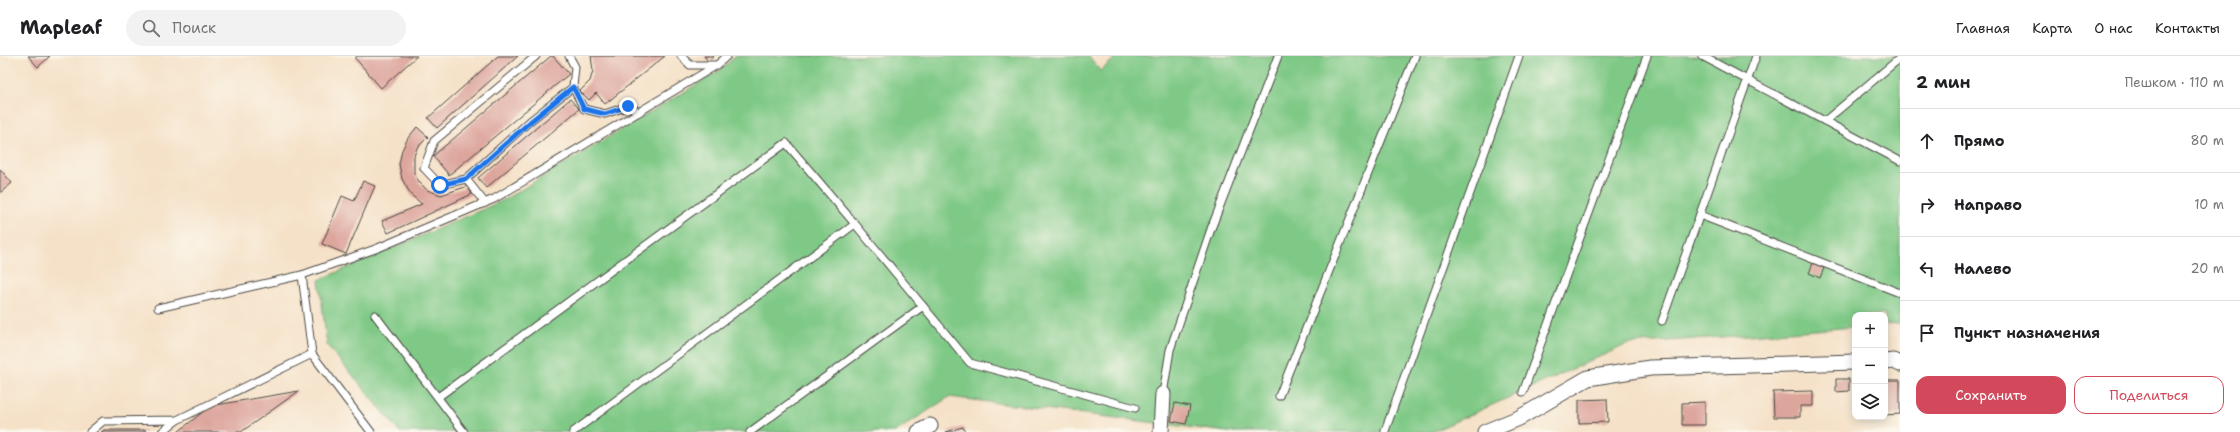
<!DOCTYPE html>
<html lang="ru">
<head>
<meta charset="utf-8">
<style>
	:root { --surface:#fff; --page:#f2f2f2; --text:#202124; --muted:#757577; --line:#e0e0e0; --accent:#d1495b }
	body { margin:0; font-family:"Shantell Sans",sans-serif; background:var(--page); color:var(--text) }
	.controls { position:absolute; right:12px; bottom:12px; display:grid; overflow:hidden; border-radius:8px; box-shadow:0 2px 10px #0003 }
	.controls button { width:36px; height:36px; display:grid; place-items:center; padding:0; border:0; border-bottom:1px solid var(--line); background:var(--surface); color:var(--text); font:20px sans-serif }
	.stop { position:absolute; width:12px; height:12px; margin:-9px; border:3px solid #1a73e8; border-radius:50%; background:#fff }
	.stop.end { background:#1a73e8; border-color:#fff; box-shadow:0 1px 4px #0008 }
	.list { margin:0; padding:0; list-style:none }
	h2 { display:flex; justify-content:space-between; align-items:center; height:52px; margin:0; padding:0 16px; font-size:17px }
	h2 small { font-size:13px; font-weight:400; color:var(--muted) }
	.list li { display:grid; grid-template-columns:26px 1fr auto; gap:12px; align-items:center; box-sizing:border-box; height:64px; padding:0 16px; border-top:1px solid var(--line) }
	.list b { display:block; font-size:15px; white-space:nowrap }
	.list em { font-size:13px; font-style:normal; color:var(--muted) }
	.actions { display:flex; gap:8px; padding:12px 16px }
	.actions a { flex:1; padding:9px 0; border:1px solid var(--accent); border-radius:12px; text-align:center; font-size:14px; color:var(--accent) }
	.actions .main { background:var(--accent); color:#fff }
	.icon { flex:none; width:22px; height:22px; fill:none; stroke:currentColor; stroke-width:2; stroke-linecap:round; stroke-linejoin:round }
	.map { position:relative; flex:none; width:1900px; height:376px; overflow:hidden }
	header { display:flex; align-items:center; gap:24px; box-sizing:border-box; height:56px; padding:0 20px; background:var(--surface); border-bottom:1px solid var(--line) }
	header strong { font-size:19px }
	nav { display:flex; gap:22px; margin-inline-start:auto; font-size:14px }
	.search { width:280px; height:36px; background:var(--page); display:flex; align-items:center; gap:10px; box-sizing:border-box; padding:0 14px; border-radius:22px; color:var(--muted); font-size:15px }
	main { display:flex }
	aside { flex:1; background:var(--surface) }
	.map>svg:first-child { display:block }
	.green { fill:#7fc986; stroke:#557a58 }
	.building { fill:#dda69d }
	.lines { fill:none; stroke-linecap:round; stroke-linejoin:round }
	.service-casing { stroke:#494642; stroke-width:9 }
	.minor-casing { stroke:#494642; stroke-width:17 }
	.service { stroke:#fff; stroke-width:7 }
	.minor { stroke:#fff; stroke-width:15 }
	.route { stroke:#1a73e8; stroke-width:5 }
</style>
</head>
<body>
<header>
<strong>Mapleaf</strong>
<div class="search"><svg class="icon" aria-label="search" viewBox="0 0 24 24"><circle cx="10" cy="10" r="6"/><path d="M15 15l6 6"/></svg>Поиск</div>
<nav><a>Главная</a><a>Карта</a><a>О нас</a><a>Контакты</a></nav>
</header>
<main>
<div class="map">
<svg width="1900" height="376" viewBox="0 0 1900 376">
	<rect width="100%" height="100%" fill="#fbf7ec"/>
	<filter id="ink" filterUnits="userSpaceOnUse"><feTurbulence type="fractalNoise" baseFrequency=".025" numOctaves="2"/><feDisplacementMap in="SourceGraphic" scale="8" xChannelSelector="R" yChannelSelector="G"/><feConvolveMatrix kernelMatrix="1 2 1 2 8 2 1 2 1" color-interpolation-filters="sRGB"/></filter>
	<filter id="wash" filterUnits="userSpaceOnUse"><feTurbulence type="fractalNoise" baseFrequency=".012" numOctaves="4" result="noise"/><feDisplacementMap in="SourceGraphic" scale="16" xChannelSelector="R" yChannelSelector="G"/><feGaussianBlur stdDeviation="0.9" result="paint"/><feColorMatrix in="noise" values="0 0 0 0 0 0 0 0 0 0 0 0 0 0 0 0 0 1.4 0 .05"/><feComposite in="paint" operator="in"/></filter>
	<g filter="url(#wash)">
		<rect width="100%" height="100%" fill="#f5e1c7"/>
		<path class="green" d="M736,0H1089L1100,15L1118,0H1900V268L1885,269V259H1855V271L1628,288L1432,376H1228L949,341L895,376H400L327,289L319,224L502,145L719,15Z"/>
		<g id="blocks">
			<g class="building">
				<path d="M28,0H50L38,11Z"/>
				<path d="M357,0H417L381,32L355,2Z"/>
				<path d="M498,0H518L437,72L428,62Z"/>
				<path d="M551,0H553L569,18L449,119L433,100Z"/>
				<path d="M591,0H665L605,48L596,37L589,44L580,35L590,25L593,15Z"/>
				<path d="M704,0H714L708,5Z"/>
				<path d="M570,43L579,53L486,132L478,122Z"/>
				<path d="M417,71L428,81L417,92L414,100V117L419,126L427,134L441,139L468,130L472,138L388,177L382,165L422,148L411,139L402,123L399,108L402,94L408,82Z"/>
				<path d="M0,113L12,127L0,137Z"/>
				<path d="M363,125L375,130L346,198L322,188L342,140L354,145Z"/>
				<path d="M1813,207L1824,212L1820,222L1809,217Z"/>
				<path d="M1836,323H1849V335L1836,336Z"/>
				<path d="M1885,324H1900V358L1885,359Z"/>
				<path d="M299,335L241,376H178L210,350Z"/>
				<path d="M1813,335V350H1800V361H1774L1773,336Z"/>
				<path d="M1607,343L1608,366L1579,367V344Z"/>
				<path d="M1705,346V369H1682V347Z"/>
				<path d="M1175,347L1190,350L1186,368L1171,365Z"/>
				<path d="M963,371L965,376H946Z"/>
				<path d="M104,374H146L143,376H101Z"/>
			</g>
		</g>
	</g>
	<g filter="url(#ink)">
		<use href="#blocks" fill-opacity="0" stroke="#494642" stroke-width="1"/>
		<g class="lines">
			<defs>
				<g id="service">
					<path d="M536,0L434,85L424,112L440,129L466,123L530,65L573,31L575,11L569,0"/>
					<path d="M681,0L690,9H717"/>
					<path d="M1702,0L1900,105"/>
					<path d="M573,31L584,53L605,58L628,50L639,56"/>
					<path d="M1825,65L1900,2"/>
					<path d="M466,123L485,147"/>
					<path d="M1700,159L1900,237"/>
					<path d="M158,252L302,219"/>
					<path d="M375,259L464,376"/>
					<path d="M1662,265L1756,0"/>
					<path d="M1523,336L1647,0"/>
					<path d="M1163,338L1170,294L1211,173L1278,0"/>
					<path d="M1279,340L1415,0"/>
					<path d="M438,341L786,87L855,168"/>
					<path d="M1385,375L1519,0"/>
					<path d="M90,376L103,365L177,364L312,298"/>
					<path d="M162,376L177,364"/>
					<path d="M371,376L312,298L302,219L378,192L494,143L717,9L727,0"/>
					<path d="M573,376L855,168L970,307L1135,352"/>
					<path d="M750,376L923,250"/>
				</g>
				<g id="minor">
					<path d="M1885,306L1894,305L1900,308"/>
					<path d="M919,376L930,370"/>
					<path d="M1161,376L1163,338"/>
					<path d="M1485,376L1519,362L1588,322L1650,312L1855,306"/>
				</g>
			</defs>
			<use href="#service" class="service-casing"/>
			<use href="#minor" class="minor-casing"/>
			<use href="#service" class="service"/>
			<use href="#minor" class="minor"/>
		</g>
	</g>
	<g class="lines" filter="url(#ink)">
		<path class="route" d="M440,129L466,123L530,66L573,31L584,53L605,58L628,50"/>
	</g>
</svg>
<div class="controls">
<button>+</button>
<button>−</button>
<button><svg class="icon" aria-label="layers" viewBox="0 0 24 24"><path d="M12 4l9 5-9 5-9-5zM3 14l9 5 9-5"/></svg></button>
</div>
<div class="stop" style="left:440px;top:129px"></div>
<div class="stop end" style="left:628px;top:50px"></div>
</div>
<aside>
<h2>2 мин<small>Пешком · 110 m</small></h2>
<ul class="list">
<li><svg class="icon" aria-label="ahead" viewBox="0 0 24 24"><path d="M12 20V5M6 11l6-6 6 6"/></svg><div><b>Прямо</b></div><em>80 m</em></li>
<li><svg class="icon" aria-label="right" viewBox="0 0 24 24"><path d="M7 20v-9h11M14 6l5 5-5 5"/></svg><div><b>Направо</b></div><em>10 m</em></li>
<li><svg class="icon" aria-label="left" viewBox="0 0 24 24"><path d="M17 20v-9H6M10 6l-5 5 5 5"/></svg><div><b>Налево</b></div><em>20 m</em></li>
<li><svg class="icon" aria-label="arrive" viewBox="0 0 24 24"><path d="M6 21V4h12l-3 4 3 4H6"/></svg><div><b>Пункт назначения</b></div></li>
</ul>
<div class="actions"><a class="main">Сохранить</a><a>Поделиться</a></div>
</aside>
</main>
</body>
</html>
